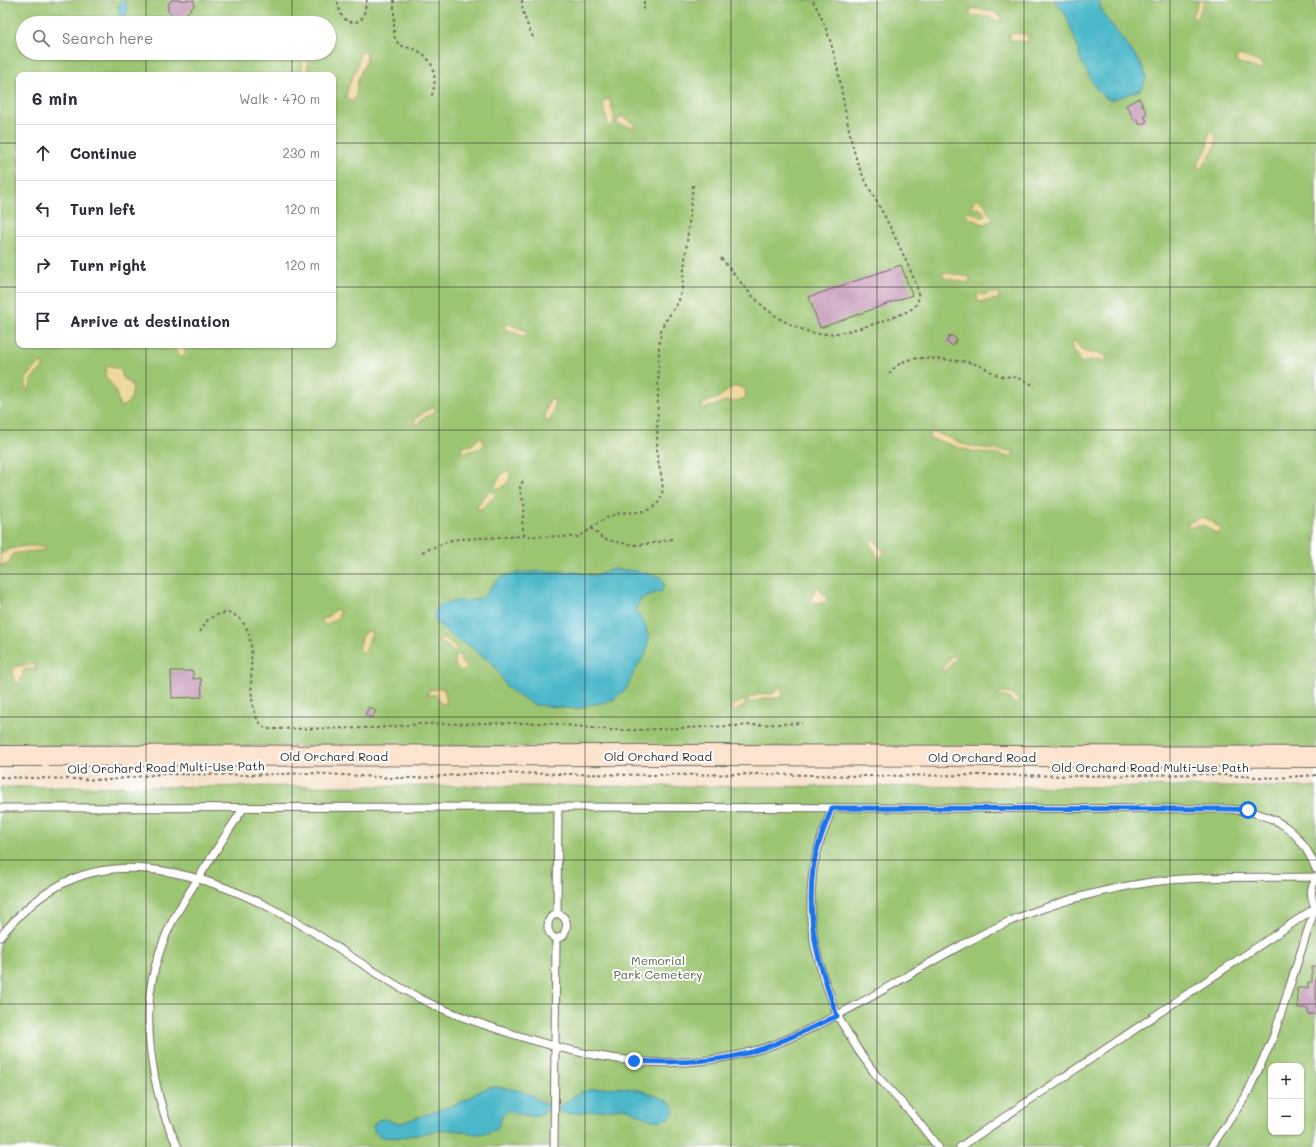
<!DOCTYPE html>
<html lang="en">
<head>
<meta charset="utf-8">
<style>
	:root { --surface:#fff; --page:#f2f2f3; --text:#2b2b33; --muted:#7c7c81; --line:#e1e1e2 }
	body { margin:0; font-family:Mali,sans-serif; background:var(--page); color:var(--text) }
	.controls { position:absolute; right:12px; bottom:12px; display:grid; overflow:hidden; border-radius:8px; box-shadow:0 1px 3px #0004 }
	.controls button { width:36px; height:36px; display:grid; place-items:center; padding:0; border:0; border-bottom:1px solid var(--line); background:var(--surface); color:var(--text); font:20px sans-serif }
	.stop { position:absolute; width:12px; height:12px; margin:-9px; border:3px solid #1a73e8; border-radius:50%; background:#fff }
	.stop.end { background:#1a73e8; border-color:#fff; box-shadow:0 1px 4px #0008 }
	.list { margin:0; padding:0; list-style:none }
	h2 { display:flex; justify-content:space-between; align-items:center; height:52px; margin:0; padding:0 16px; font-size:17px }
	h2 small { font-size:13px; font-weight:400; color:var(--muted) }
	.list li { display:grid; grid-template-columns:26px 1fr auto; gap:12px; align-items:center; box-sizing:border-box; height:56px; padding:0 16px; border-top:1px solid var(--line) }
	.list b { display:block; font-size:15px; white-space:nowrap }
	.list em { font-size:13px; font-style:normal; color:var(--muted) }
	.icon { flex:none; width:22px; height:22px; fill:none; stroke:currentColor; stroke-width:2; stroke-linecap:round; stroke-linejoin:round }
	.map { position:relative; flex:none; width:1316px; height:1147px; overflow:hidden }
	.search { position:absolute; background:var(--surface); box-shadow:0 1px 3px #0004; left:16px; top:16px; width:320px; height:44px; display:flex; align-items:center; gap:10px; box-sizing:border-box; padding:0 14px; border-radius:22px; color:var(--muted); font-size:15px }
	.panel { position:absolute; background:var(--surface); box-shadow:0 1px 3px #0004; left:16px; top:72px; width:320px; height:276px; border-radius:8px }
	.map>svg:first-child { display:block }
	.green { fill:#9cc572; stroke:#64784e; fill-rule:evenodd }
	.sand { fill:#eeda9e; stroke:#8c8264 }
	.water { fill:#4cb7c9; stroke:#3c717a }
	.building { fill:#c396b6 }
	.lines { fill:none; stroke-linecap:round; stroke-linejoin:round }
	.lane-casing { stroke:#726b62; stroke-width:9 }
	.secondary-casing { stroke:#726b62; stroke-width:22 }
	.path { stroke:#726b62; stroke-width:2; stroke-dasharray:3 3; stroke-linecap:butt }
	.lane { stroke:#fff; stroke-width:7 }
	.secondary { stroke:#fde4d1; stroke-width:20 }
	.route { stroke:#1a73e8; stroke-width:5 }
	.grid { fill:none; stroke:#2b2b2b; stroke-width:1; stroke-opacity:0.55 }
	.labels { text-anchor:middle; dominant-baseline:central; stroke-width:4; stroke-linejoin:round; paint-order:stroke }
	.street-label { font-size:12px; fill:#2b2b2b; stroke:#fff }
	.park-label { font-size:12px; fill:#536144; stroke:#fff }
</style>
</head>
<body>
<div class="map">
<svg width="1316" height="1147" viewBox="0 0 1316 1147">
	<rect width="100%" height="100%" fill="#fff"/>
	<filter id="ink" filterUnits="userSpaceOnUse"><feTurbulence type="fractalNoise" baseFrequency=".025" numOctaves="2"/><feDisplacementMap in="SourceGraphic" scale="8" xChannelSelector="R" yChannelSelector="G"/><feConvolveMatrix kernelMatrix="1 2 1 2 8 2 1 2 1" color-interpolation-filters="sRGB"/></filter>
	<filter id="wash" filterUnits="userSpaceOnUse"><feTurbulence type="fractalNoise" baseFrequency=".012" numOctaves="4" result="noise"/><feDisplacementMap in="SourceGraphic" scale="16" xChannelSelector="R" yChannelSelector="G"/><feGaussianBlur stdDeviation="0.9" result="paint"/><feColorMatrix in="noise" values="0 0 0 0 0 0 0 0 0 0 0 0 0 0 0 0 0 1.4 0 .05"/><feComposite in="paint" operator="in"/></filter>
	<g filter="url(#wash)">
		<rect width="100%" height="100%" fill="#f5e1c8"/>
		<g class="green">
			<path d="M0,0H1316V748L0,746ZM23,23H329V53H23ZM19,75H333V345H19Z"/>
			<path d="M429,786L1316,787V1147H0V787ZM1271,1066H1301V1132H1271Z"/>
		</g>
		<g class="sand">
			<path d="M1200,0H1205L1196,20L1192,15Z"/>
			<path d="M972,8L994,12L1001,17L1000,22L988,17L969,15Z"/>
			<path d="M1011,33L1025,34L1028,36V42L1010,40V34Z"/>
			<path d="M363,52H366C369,63 360,70 358,80C356,88 358,95 353,102L346,98C347,81 359,70 360,54Z"/>
			<path d="M1240,55L1262,63V70L1236,62V59Z"/>
			<path d="M304,59L307,61L309,75H302V61Z"/>
			<path d="M605,99L610,100C611,110 619,121 609,128L603,104Z"/>
			<path d="M622,116L634,124V128L617,124V120Z"/>
			<path d="M1211,132H1214C1222,145 1207,158 1201,169L1197,167L1199,161L1207,149L1209,133Z"/>
			<path d="M977,198L984,202L988,212L993,218L992,221L984,224L966,217L968,212L974,213L982,218L985,215L983,211L977,207L974,208L971,206Z"/>
			<path d="M943,272L970,277V281L966,283C958,280 951,280 943,278Z"/>
			<path d="M998,292L999,299L979,302L977,298L978,293L982,295Z"/>
			<path d="M509,324L526,331L527,333L525,336H522L511,331L504,330L506,325Z"/>
			<path d="M1075,341C1086,360 1094,348 1107,357L1104,361L1096,360L1081,363L1071,345L1072,342Z"/>
			<path d="M172,345H183L186,354L180,357Z"/>
			<path d="M40,363L43,364V367L31,379L30,387L28,390L25,389L27,377Z"/>
			<path d="M107,366H111L121,370L123,378L131,384L133,387C132,397 130,404 120,407L115,389L105,376Z"/>
			<path d="M736,386L745,389L746,398L733,402L727,401L702,409V404L718,398L730,389Z"/>
			<path d="M553,398C555,405 555,412 551,419L546,420L544,416L550,399Z"/>
			<path d="M433,407L436,409V411L421,420L417,426L414,421L424,412Z"/>
			<path d="M935,432L966,445L1001,451H1014L1012,457C995,454 976,453 959,448C948,444 941,441 929,439L928,437L931,433Z"/>
			<path d="M482,437L484,445C479,451 469,451 461,453L462,447L472,445L479,438Z"/>
			<path d="M509,470C513,477 506,484 501,489L497,488L495,486C498,478 501,473 509,470Z"/>
			<path d="M491,491L496,494L495,496L481,509H477V507L484,497Z"/>
			<path d="M1203,517L1209,520L1220,528L1221,532L1216,534L1204,525L1191,527L1188,526L1187,523Z"/>
			<path d="M874,539L884,552L880,559L877,556L870,543L871,540Z"/>
			<path d="M45,546L46,548L45,550L17,553L12,555L9,564L3,565L0,564V555C12,545 30,546 45,546Z"/>
			<path d="M814,587H820L821,592L827,598L826,603H811L810,600L814,593Z"/>
			<path d="M336,609L340,612L338,618L325,626L322,621L323,619L328,617Z"/>
			<path d="M371,631L372,633C369,639 368,646 365,652H360V645L364,632Z"/>
			<path d="M442,638L446,639L457,648L456,651H452L446,645L438,643L440,639Z"/>
			<path d="M460,655L462,664L468,667L464,671H460C456,668 453,662 455,656Z"/>
			<path d="M951,656H956V658L945,672L941,670Z"/>
			<path d="M35,664L36,669H27L24,670L20,683H16C12,678 12,671 15,666Z"/>
			<path d="M779,687L783,688L782,698H765L750,703L748,698L765,693L773,694Z"/>
			<path d="M444,688L447,704L440,703C438,693 436,695 427,695L429,690Z"/>
			<path d="M999,692L1012,694L1020,702L1015,704L1009,698L997,696Z"/>
			<path d="M744,700L746,705L733,712L731,706Z"/>
		</g>
		<g class="water">
			<path d="M124,0C129,6 128,13 124,19L118,13L119,10L118,6Z"/>
			<path d="M1054,0H1098L1104,15L1140,62L1144,70L1146,77L1144,85L1140,90L1114,99H1108L1103,96L1096,89L1081,61L1076,42L1067,18L1063,10Z"/>
			<path d="M613,569L638,571L661,577C664,583 665,586 662,591L647,596L640,600L637,606V612L645,625L648,635V645L645,655L636,668L626,689L614,699L603,703L592,704L577,709L535,705L518,696L507,687L493,664L486,658L477,653L472,647L455,639L436,622L433,616C438,597 460,603 475,600C492,596 490,578 511,574C532,571 554,571 575,572C582,573 589,576 596,575C602,574 607,570 613,569Z"/>
			<path d="M490,1087C502,1087 517,1089 528,1094C540,1098 541,1105 555,1106C564,1106 573,1095 582,1092C612,1083 648,1087 673,1105L674,1109L673,1115C653,1129 642,1112 624,1108L575,1113C563,1116 561,1108 551,1110C544,1111 539,1115 532,1116C523,1116 516,1112 507,1111L502,1116L498,1128C477,1141 464,1128 442,1130C428,1131 380,1147 374,1130C373,1127 373,1124 376,1122C384,1115 390,1123 399,1123C401,1123 402,1122 404,1122L459,1103L482,1090Z"/>
		</g>
		<g id="blocks">
			<g class="building">
				<path d="M172,0H194V6L183,17H173L168,11V4Z"/>
				<path d="M1139,98L1147,114L1144,115L1147,121L1140,125L1137,119L1134,120L1126,105Z"/>
				<path d="M901,265L912,295L820,328L809,297Z"/>
				<path d="M950,335L957,339L953,346L946,342Z"/>
				<path d="M171,671H193V679L201,678L202,697L172,698Z"/>
				<path d="M369,707L376,711L372,718L365,715Z"/>
				<path d="M1312,967H1316V1014H1308V1008H1298L1297,988H1308V982H1312Z"/>
			</g>
		</g>
	</g>
	<g filter="url(#ink)">
		<use href="#blocks" fill-opacity="0" stroke="#726b62" stroke-width="1"/>
		<g class="lines">
			<defs>
				<g id="lane">
					<path d="M0,808L558,807L1231,809C1273,813 1300,828 1316,869"/>
					<path d="M832,808L820,841L813,868L811,894V920L815,946L823,976L837,1015L858,1050L876,1075L913,1115L938,1147"/>
					<path d="M1316,880C1309,888 1311,900 1316,909"/>
					<path d="M0,937C17,916 35,899 58,886C137,842 244,889 313,932C350,955 384,980 423,1000C441,1009 462,1017 482,1024C520,1037 559,1049 599,1056C652,1066 708,1065 761,1049C781,1043 801,1033 820,1024C884,993 943,951 1008,922C1052,903 1105,889 1152,882C1205,875 1262,878 1316,877"/>
					<path d="M556,939C545,933 545,918 557,913"/>
					<path d="M178,1147C157,1107 147,1051 149,1006C150,982 157,957 166,935C174,915 187,896 199,877C213,855 228,831 243,809"/>
					<path d="M554,1147L556,939L563,936C568,926 569,918 557,913L558,807"/>
					<path d="M960,1147L1315,908"/>
					<path d="M1211,1147L1246,1096L1273,1038L1315,908"/>
				</g>
				<path id="secondary" d="M0,756L695,755L1316,757"/>
			</defs>
			<use href="#lane" class="lane-casing"/>
			<use href="#secondary" class="secondary-casing"/>
			<g class="path">
				<path d="M394,0V35C398,50 407,45 418,51C435,59 438,81 431,97"/>
				<path d="M522,0C522,14 528,27 534,39"/>
				<path d="M338,2C339,12 342,22 354,22C357,22 360,21 362,18C365,13 365,6 367,0"/>
				<path d="M644,10V0"/>
				<path d="M721,258C744,286 760,311 794,326C802,329 810,333 818,334C823,334 830,334 836,333C850,332 910,315 916,305C920,299 918,291 916,284C906,260 895,236 883,213C874,196 863,179 857,161C840,108 842,48 812,0"/>
				<path d="M889,374C905,353 925,358 948,360C957,361 967,361 975,364C984,366 991,373 1000,376C1005,377 1011,376 1016,378C1022,379 1029,383 1035,386"/>
				<path d="M591,528L603,539L622,543L635,545L649,544L672,539"/>
				<path d="M524,536L522,520L525,508L520,490V486L525,478"/>
				<path d="M422,552L452,540L461,539L524,536L577,537C591,531 602,517 617,514C627,511 639,514 650,509C670,499 661,477 658,460C657,455 657,449 657,444L659,346L661,331L664,323L676,306L679,300L682,288L693,185"/>
				<path d="M200,632C203,628 205,622 209,619C211,617 216,616 220,614C236,609 247,624 250,639C255,663 243,716 267,729L377,728L420,724L517,723H547L610,730H636L802,723"/>
				<path d="M0,777L108,780L161,774L249,775L309,773L394,778H420L478,773L655,775L763,774L860,776L993,775L1084,776L1203,774L1275,778L1316,775"/>
			</g>
			<use href="#lane" class="lane"/>
			<use href="#secondary" class="secondary"/>
		</g>
	</g>
	<g class="lines" filter="url(#ink)">
		<path class="route" d="M634,1061C677,1063 722,1063 764,1048C789,1039 813,1027 837,1016C819,965 806,924 813,869C816,848 824,828 832,808L1230,809L1248,810"/>
	</g>
	<path class="grid" d="M146,0V23M292,0V23M439,0V1147M585,0V1147M731,0V1147M877,0V1147M1024,0V1147M1170,0V1147M146,53V75M292,53V75M0,143H19M333,143H1316M0,287H19M333,287H1316M146,345V1147M292,345V1147M0,430H1316M0,574H1316M0,717H1316M0,860H1316M0,1004H1316"/>
	<g class="labels">
		<g class="street-label">
			<text x="334" y="756">Old Orchard Road</text>
			<text x="658" y="756">Old Orchard Road</text>
			<text x="982" y="757">Old Orchard Road</text>
			<text transform="translate(166 767) rotate(-1)">Old Orchard Road Multi-Use Path</text>
			<text x="1150" y="767">Old Orchard Road Multi-Use Path</text>
		</g>
		<g class="park-label">
			<text x="658" y="960">Memorial<tspan x="658" dy="14">Park Cemetery</tspan></text>
		</g>
	</g>
</svg>
<div class="controls">
<button>+</button>
<button>−</button>
</div>
<div class="stop" style="left:1248px;top:810px"></div>
<div class="stop end" style="left:634px;top:1061px"></div>
<div class="search"><svg class="icon" aria-label="search" viewBox="0 0 24 24"><circle cx="10" cy="10" r="6"/><path d="M15 15l6 6"/></svg>Search here</div>
<section class="panel">
<h2>6 min<small>Walk · 470 m</small></h2>
<ul class="list">
<li><svg class="icon" aria-label="ahead" viewBox="0 0 24 24"><path d="M12 20V5M6 11l6-6 6 6"/></svg><div><b>Continue</b></div><em>230 m</em></li>
<li><svg class="icon" aria-label="left" viewBox="0 0 24 24"><path d="M17 20v-9H6M10 6l-5 5 5 5"/></svg><div><b>Turn left</b></div><em>120 m</em></li>
<li><svg class="icon" aria-label="right" viewBox="0 0 24 24"><path d="M7 20v-9h11M14 6l5 5-5 5"/></svg><div><b>Turn right</b></div><em>120 m</em></li>
<li><svg class="icon" aria-label="arrive" viewBox="0 0 24 24"><path d="M6 21V4h12l-3 4 3 4H6"/></svg><div><b>Arrive at destination</b></div></li>
</ul>
</section>
</div>
</body>
</html>
